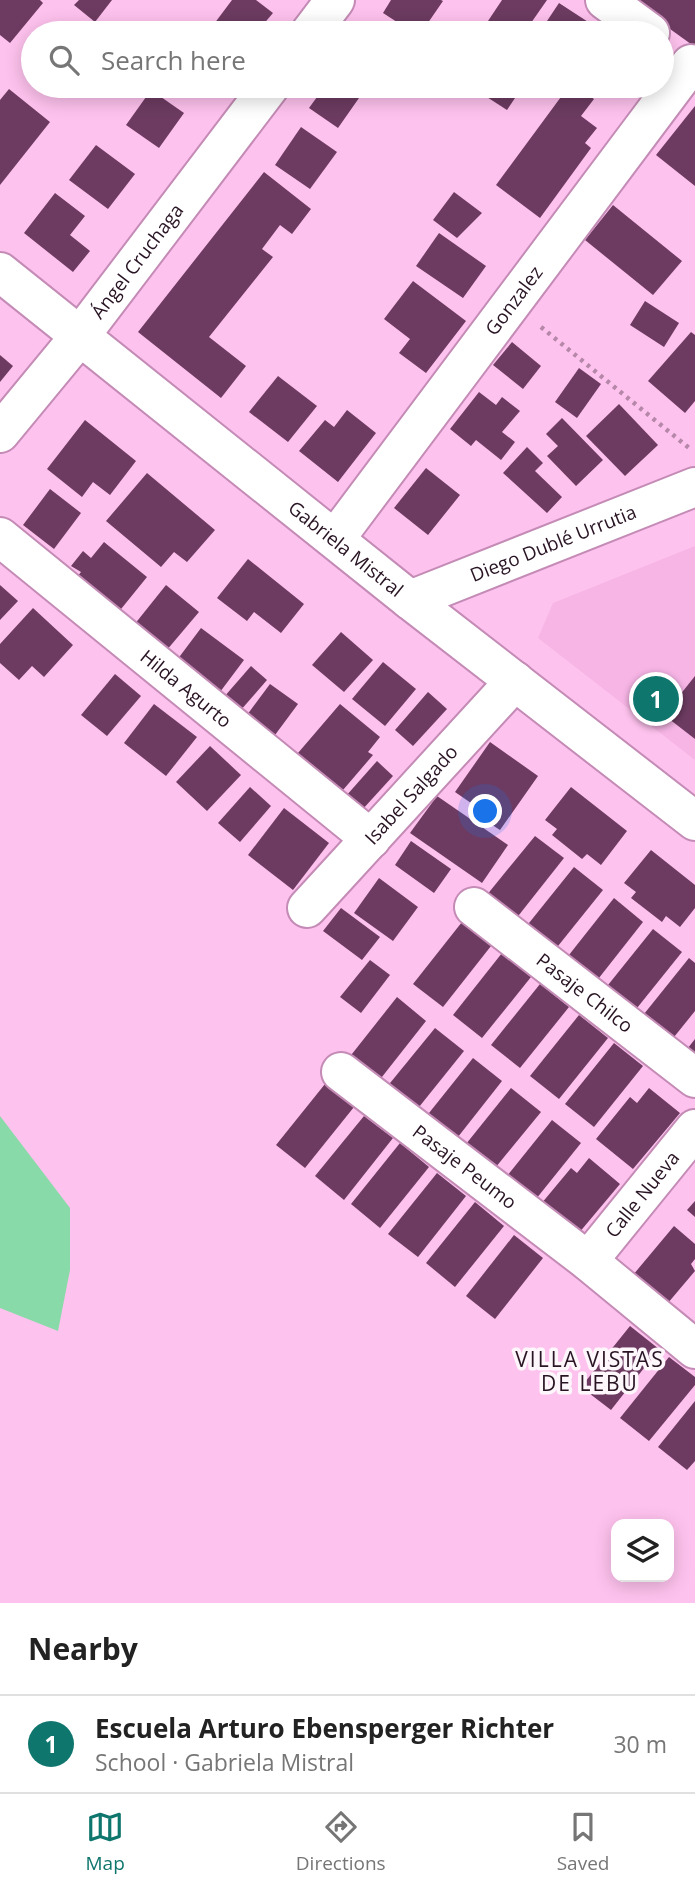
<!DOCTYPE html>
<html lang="en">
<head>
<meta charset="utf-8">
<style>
	:root { --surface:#fff; --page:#f6f6f6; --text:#222; --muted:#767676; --line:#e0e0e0; --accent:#0f766e }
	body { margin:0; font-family:"Open Sans",sans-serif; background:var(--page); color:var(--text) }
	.controls { position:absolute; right:21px; bottom:21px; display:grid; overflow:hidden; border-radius:14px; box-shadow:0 4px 18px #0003 }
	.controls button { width:63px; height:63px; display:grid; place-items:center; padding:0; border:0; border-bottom:2px solid var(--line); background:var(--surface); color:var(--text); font:35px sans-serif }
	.you { position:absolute; left:486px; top:812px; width:24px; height:24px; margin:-18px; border:5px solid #fff; border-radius:50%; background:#1a73e8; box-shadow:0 0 0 10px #1a73e833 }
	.badge { display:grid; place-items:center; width:46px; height:46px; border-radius:50%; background:var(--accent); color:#fff; font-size:23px; font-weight:700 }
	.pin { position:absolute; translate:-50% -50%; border:4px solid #fff; box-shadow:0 2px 7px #0006 }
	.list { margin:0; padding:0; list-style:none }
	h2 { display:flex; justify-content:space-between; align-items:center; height:91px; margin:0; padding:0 28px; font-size:30px }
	h2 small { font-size:23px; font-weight:400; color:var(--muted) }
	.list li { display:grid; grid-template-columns:46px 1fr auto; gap:21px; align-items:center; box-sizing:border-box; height:98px; padding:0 28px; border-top:2px solid var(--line) }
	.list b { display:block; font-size:26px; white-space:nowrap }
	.list p { margin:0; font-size:23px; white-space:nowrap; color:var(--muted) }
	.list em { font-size:23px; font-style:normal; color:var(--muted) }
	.icon { flex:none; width:38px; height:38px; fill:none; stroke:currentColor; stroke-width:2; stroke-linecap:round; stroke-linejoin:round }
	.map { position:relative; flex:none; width:695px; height:1603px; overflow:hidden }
	.search { position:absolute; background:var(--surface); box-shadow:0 4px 18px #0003; left:21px; right:21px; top:21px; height:77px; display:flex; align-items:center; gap:18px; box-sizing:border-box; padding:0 24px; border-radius:38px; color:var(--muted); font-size:26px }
	.sheet { height:189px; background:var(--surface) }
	nav { display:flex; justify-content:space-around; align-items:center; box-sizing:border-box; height:98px; border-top:2px solid var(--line); background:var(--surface); font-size:19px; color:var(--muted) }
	nav a { display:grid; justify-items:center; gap:4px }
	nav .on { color:var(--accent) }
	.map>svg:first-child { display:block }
	.built { fill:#f7b5e6 }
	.green { fill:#88daa8 }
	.building { fill:#6d3b61 }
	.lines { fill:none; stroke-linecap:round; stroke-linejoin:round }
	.minor-casing { stroke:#c38bb5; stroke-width:42 }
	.path { stroke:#b587a9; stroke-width:4.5; stroke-dasharray:3.5 5; stroke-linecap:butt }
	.minor { stroke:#fff; stroke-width:38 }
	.labels { text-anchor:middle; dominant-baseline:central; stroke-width:7; stroke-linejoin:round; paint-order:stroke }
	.street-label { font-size:19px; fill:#291424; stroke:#fdf6fb }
	.neighbourhood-label { font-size:21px; letter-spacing:2px; fill:#291424; stroke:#fdf6fb }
</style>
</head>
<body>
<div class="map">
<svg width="695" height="1603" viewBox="0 0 695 1603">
	<rect width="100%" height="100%" fill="#fec2ee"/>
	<path class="built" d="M695,546V760L538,638L553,603Z"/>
	<path class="green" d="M0,1116L70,1208V1270L58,1331L0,1308Z"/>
	<g class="building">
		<path d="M0,0H40L43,3L10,43L0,35Z"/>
		<path d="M79,0H112L95,22L74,5Z"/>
		<path d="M232,0H256L273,13L256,33H226L214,24Z"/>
		<path d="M391,0H441L443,1L421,33H414L383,13Z"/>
		<path d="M502,0H547L524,33H500L486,24Z"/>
		<path d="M636,0H695V47L634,3Z"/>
		<path d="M559,3L602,31L606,33H539Z"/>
		<path d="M143,23L158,33H136Z"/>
		<path d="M380,23L394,33H372Z"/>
		<path d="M72,86H87L82,93Z"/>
		<path d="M325,86L366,88L338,128L309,108Z"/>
		<path d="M479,86H523L507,110L476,90Z"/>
		<path d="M569,86H575L594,99L581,116L597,128L585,143L591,148L540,218L496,185Z"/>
		<path d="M9,89L50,122L0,185V100Z"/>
		<path d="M151,90L184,113L159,148L126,125Z"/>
		<path d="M695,106V186L656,155Z"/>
		<path d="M301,127L337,152L310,189L275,165Z"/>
		<path d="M96,145L135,174L108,209L69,180Z"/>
		<path d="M264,172L311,209L292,234L280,225L262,249L273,257L209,337L246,366L221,398L138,332Z"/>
		<path d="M454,192L482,213L457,238L433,220Z"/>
		<path d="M55,193L85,216L70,235L90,251L73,272L24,233Z"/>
		<path d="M613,205L682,261L653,295L585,240Z"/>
		<path d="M439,233L486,266L463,298L416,266Z"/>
		<path d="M413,281L466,321L426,373L399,353L410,339L384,319Z"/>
		<path d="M645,301L679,323L664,347L630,325Z"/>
		<path d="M691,332L695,335V401L685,413L648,381Z"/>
		<path d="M512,342L541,366L523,389L493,365Z"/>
		<path d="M0,355L13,366L0,382Z"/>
		<path d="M579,368L601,384L577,418L555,402Z"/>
		<path d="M278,376L317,406L288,442L249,412Z"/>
		<path d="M479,392L496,405L502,397L520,411L502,432L515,442L501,460L476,440L471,446L450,429Z"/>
		<path d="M619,404L658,445L625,476L586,436Z"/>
		<path d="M347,410L376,433L338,482L299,451L325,420L334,427Z"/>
		<path d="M562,418L603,460L576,486L547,456L558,446L546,434Z"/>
		<path d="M85,420L136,461L110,495L93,482L82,497L47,469Z"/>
		<path d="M527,447L543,463L535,471L562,497L547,513L503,473Z"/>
		<path d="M426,468L460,495L428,535L394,508Z"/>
		<path d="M147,473L215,530L187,562L174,552L161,567L106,521Z"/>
		<path d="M50,489L81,513L54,549L23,525Z"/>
		<path d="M104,542L147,577L117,614L74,581L81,572L71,566L83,551L91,558Z"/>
		<path d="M248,559L304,604L281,633L254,612L247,621L217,598Z"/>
		<path d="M0,585L18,601L0,620Z"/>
		<path d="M166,585L199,612L166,651L134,625Z"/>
		<path d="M33,608L73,645L44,677L32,666L19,680L0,663V644Z"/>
		<path d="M201,628L244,660L217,696L174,664Z"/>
		<path d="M341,632L373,660L344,692L312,665Z"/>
		<path d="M383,662L416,689L385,726L352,699Z"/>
		<path d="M251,666L267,680L240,711L224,697Z"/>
		<path d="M115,674L141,696L107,736L81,715Z"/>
		<path d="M695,676V739L664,715Z"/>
		<path d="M270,684L298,704L275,735L247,715Z"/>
		<path d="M428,692L447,709L413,746L395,730Z"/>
		<path d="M154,704L197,737L166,776L124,743Z"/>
		<path d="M340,704L380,737L368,752L373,755L343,790L298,753Z"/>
		<path d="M490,742L538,776L500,830L480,817L484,812L455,792Z"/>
		<path d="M210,746L241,775L207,811L176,782Z"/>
		<path d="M377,761L393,776L362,810L346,796Z"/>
		<path d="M250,787L271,806L240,842L218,823Z"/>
		<path d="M571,787L627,831L601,865L587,854L582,859L552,835L557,829L545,820Z"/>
		<path d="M437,796L508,845L482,883L410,833Z"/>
		<path d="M284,808L329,843L293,890L248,855Z"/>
		<path d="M535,836L564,858L515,920L486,896Z"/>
		<path d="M411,841L451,869L434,893L395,865Z"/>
		<path d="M651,850L695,885V908L680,927L666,916L662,922L631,898L636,892L624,883Z"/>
		<path d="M574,867L603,890L554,951L525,928Z"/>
		<path d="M379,878L418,907L393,941L354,913Z"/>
		<path d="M614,898L643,922L595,983L565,960Z"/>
		<path d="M341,908L380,937L362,960L323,931Z"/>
		<path d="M462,922L491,946L443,1007L413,984Z"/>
		<path d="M653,929L682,952L633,1013L604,990Z"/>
		<path d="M502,953L531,977L482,1038L453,1015Z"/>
		<path d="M689,958L695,963V1011L670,1042L640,1019Z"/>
		<path d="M370,960L390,975L361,1013L340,997Z"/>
		<path d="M540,984L569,1007L520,1068L491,1045Z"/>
		<path d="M397,997L426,1021L378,1082L348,1059Z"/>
		<path d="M579,1015L608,1038L559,1099L530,1076Z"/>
		<path d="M435,1028L464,1051L415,1112L386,1088Z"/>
		<path d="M695,1039V1062L684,1053Z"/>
		<path d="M614,1043L643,1066L594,1127L565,1104Z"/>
		<path d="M473,1058L502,1081L454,1142L425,1118Z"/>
		<path d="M325,1084L354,1107L305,1168L276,1145Z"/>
		<path d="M511,1088L541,1112L491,1173L462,1149Z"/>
		<path d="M649,1088L680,1113L633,1169L596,1139L630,1097L637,1103Z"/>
		<path d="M364,1116L393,1138L344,1200L315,1176Z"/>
		<path d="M552,1120L581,1143L532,1204L503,1181Z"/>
		<path d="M400,1143L429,1167L380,1228L351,1204Z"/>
		<path d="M589,1158L620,1184L573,1240L536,1210L571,1168L577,1173Z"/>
		<path d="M437,1173L466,1196L418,1257L388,1234Z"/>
		<path d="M695,1201V1217L687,1210Z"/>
		<path d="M475,1202L504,1226L455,1287L426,1263Z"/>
		<path d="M674,1226L695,1244V1259L691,1264L695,1271L662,1310L628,1281Z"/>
		<path d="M514,1235L543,1258L495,1319L466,1296Z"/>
		<path d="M630,1326L659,1349L611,1410L581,1387Z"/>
		<path d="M669,1357L695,1377V1385L649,1441L620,1418Z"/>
		<path d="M695,1401V1461L687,1470L658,1447Z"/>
	</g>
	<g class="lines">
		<defs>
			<g id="minor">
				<path d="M605,0L650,33"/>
				<path d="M310,33L335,0"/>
				<path id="s1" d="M0,272L410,600L695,821"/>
				<path id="s2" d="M0,433L80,336L270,86"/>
				<path id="s3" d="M0,537L371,839"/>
				<path id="s4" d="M335,539L691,64"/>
				<path id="s5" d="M410,600L695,487"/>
				<path id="s6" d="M474,907L695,1078"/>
				<path id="s7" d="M307,908L515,681"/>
				<path id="s8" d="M341,1072L588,1261L695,1349"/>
				<path id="s9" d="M588,1261L695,1129"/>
			</g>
		</defs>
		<use href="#minor" class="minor-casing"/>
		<path class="path" d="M541,327L689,448"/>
		<use href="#minor" class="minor"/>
	</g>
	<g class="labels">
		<g class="street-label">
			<text stroke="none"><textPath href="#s2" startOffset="220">Ángel Cruchaga</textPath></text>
			<text stroke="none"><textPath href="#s4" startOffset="298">Gonzalez</textPath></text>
			<text stroke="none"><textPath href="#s5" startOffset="154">Diego Dublé Urrutia</textPath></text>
			<text stroke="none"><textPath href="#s1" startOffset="443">Gabriela Mistral</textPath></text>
			<text stroke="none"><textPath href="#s3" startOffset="240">Hilda Agurto</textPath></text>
			<text stroke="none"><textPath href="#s7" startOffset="154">Isabel Salgado</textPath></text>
			<text stroke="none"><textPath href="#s6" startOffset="140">Pasaje Chilco</textPath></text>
			<text stroke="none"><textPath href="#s8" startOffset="156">Pasaje Peumo</textPath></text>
			<text stroke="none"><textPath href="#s9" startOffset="86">Calle Nueva</textPath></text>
		</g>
		<g class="neighbourhood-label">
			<text x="590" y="1359">VILLA VISTAS<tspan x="590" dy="24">DE LEBU</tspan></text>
		</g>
	</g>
</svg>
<div class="controls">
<button><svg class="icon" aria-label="layers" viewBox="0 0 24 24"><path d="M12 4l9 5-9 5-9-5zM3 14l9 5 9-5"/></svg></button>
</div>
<div class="you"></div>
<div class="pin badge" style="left:656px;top:699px">1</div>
<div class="search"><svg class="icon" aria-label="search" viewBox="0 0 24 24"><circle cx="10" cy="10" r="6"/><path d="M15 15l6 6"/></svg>Search here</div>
</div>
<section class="sheet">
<h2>Nearby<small></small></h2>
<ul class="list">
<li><span class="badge">1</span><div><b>Escuela Arturo Ebensperger Richter</b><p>School · Gabriela Mistral</p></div><em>30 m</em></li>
</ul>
</section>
<nav>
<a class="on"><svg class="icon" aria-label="map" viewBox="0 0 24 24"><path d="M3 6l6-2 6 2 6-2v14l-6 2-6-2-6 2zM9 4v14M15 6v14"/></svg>Map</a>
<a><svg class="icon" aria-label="directions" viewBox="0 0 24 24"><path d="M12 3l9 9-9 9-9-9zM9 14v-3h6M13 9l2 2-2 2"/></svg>Directions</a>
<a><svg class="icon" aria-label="saved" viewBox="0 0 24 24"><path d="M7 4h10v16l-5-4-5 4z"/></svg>Saved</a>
</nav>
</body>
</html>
